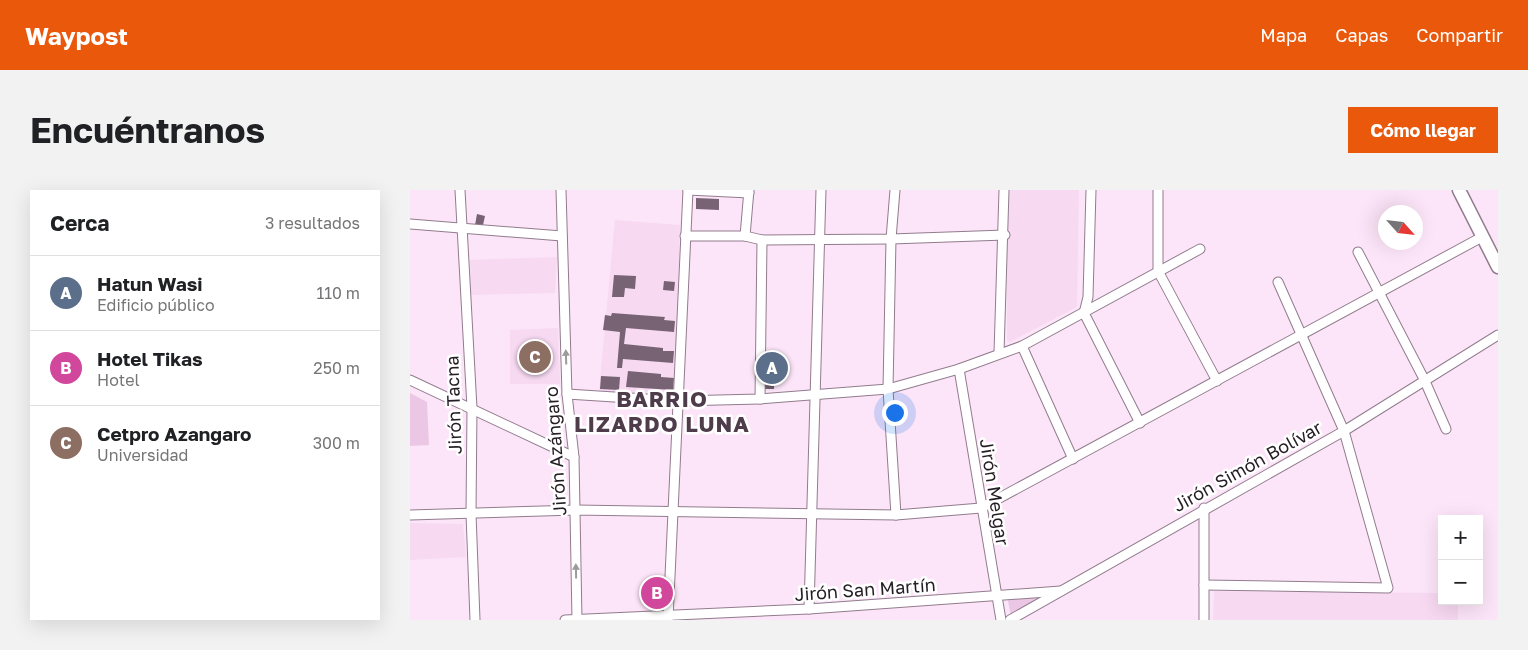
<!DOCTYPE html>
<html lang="es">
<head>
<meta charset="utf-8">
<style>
	:root { --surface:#fff; --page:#f2f2f2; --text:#202124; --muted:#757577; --line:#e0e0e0; --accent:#ea580c }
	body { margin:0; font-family:"Golos Text",sans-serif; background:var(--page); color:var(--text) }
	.controls { position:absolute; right:15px; bottom:15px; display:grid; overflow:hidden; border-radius:0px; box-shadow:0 5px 20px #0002 }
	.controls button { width:45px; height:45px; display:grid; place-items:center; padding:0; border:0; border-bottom:1px solid var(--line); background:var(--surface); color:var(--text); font:25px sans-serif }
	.compass { position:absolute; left:968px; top:15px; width:45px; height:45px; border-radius:50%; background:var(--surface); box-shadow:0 5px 20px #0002; rotate:117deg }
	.you { position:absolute; left:484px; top:222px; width:18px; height:18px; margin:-12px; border:4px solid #fff; border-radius:50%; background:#1a73e8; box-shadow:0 0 0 8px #1a73e833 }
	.badge { display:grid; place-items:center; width:32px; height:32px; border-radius:50%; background:var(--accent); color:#fff; font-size:16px; font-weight:700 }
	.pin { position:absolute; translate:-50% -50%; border:2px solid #fff; box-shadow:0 1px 5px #0006 }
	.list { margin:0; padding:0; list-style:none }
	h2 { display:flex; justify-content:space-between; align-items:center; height:65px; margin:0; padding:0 20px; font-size:21px }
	h2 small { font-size:16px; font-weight:400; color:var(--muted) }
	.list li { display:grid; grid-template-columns:32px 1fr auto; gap:15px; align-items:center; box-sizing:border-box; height:75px; padding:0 20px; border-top:1px solid var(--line) }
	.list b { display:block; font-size:19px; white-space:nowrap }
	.list p { margin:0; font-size:16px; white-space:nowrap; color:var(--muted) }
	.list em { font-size:16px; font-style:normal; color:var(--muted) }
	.map { position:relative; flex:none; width:1088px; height:430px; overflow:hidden; border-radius:0px }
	header { display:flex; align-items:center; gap:30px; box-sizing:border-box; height:70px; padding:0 25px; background:var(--accent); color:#fff }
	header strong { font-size:24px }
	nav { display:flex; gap:28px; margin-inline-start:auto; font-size:18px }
	.intro { display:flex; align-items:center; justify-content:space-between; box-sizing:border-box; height:120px; padding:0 30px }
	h1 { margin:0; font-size:35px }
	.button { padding:12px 22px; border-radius:0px; background:var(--accent); color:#fff; font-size:18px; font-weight:700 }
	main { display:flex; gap:30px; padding:0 30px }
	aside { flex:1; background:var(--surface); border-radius:0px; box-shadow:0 5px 20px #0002 }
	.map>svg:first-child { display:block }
	.built { fill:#f7d9f2 }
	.green { fill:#ebc7e5 }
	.building { fill:#776373 }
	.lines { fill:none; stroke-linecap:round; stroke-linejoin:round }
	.minor-casing { stroke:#917c8d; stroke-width:11 }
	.highway-casing { stroke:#917c8d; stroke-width:15 }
	.minor { stroke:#fff; stroke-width:9 }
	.highway { stroke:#fff; stroke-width:12 }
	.oneway { fill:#9d999c }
	.labels { text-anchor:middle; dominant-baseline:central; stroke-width:5; stroke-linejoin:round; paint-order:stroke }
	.street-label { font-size:18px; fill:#251d24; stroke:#fff }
	.district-label { font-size:22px; font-weight:bold; letter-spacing:1px; fill:#4e3c4b; stroke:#fff }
</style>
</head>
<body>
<header>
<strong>Waypost</strong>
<nav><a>Mapa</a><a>Capas</a><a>Compartir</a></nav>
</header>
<div class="intro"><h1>Encuéntranos</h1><a class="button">Cómo llegar</a></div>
<main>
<aside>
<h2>Cerca<small>3 resultados</small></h2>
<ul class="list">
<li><span class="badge" style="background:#5c6f8a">A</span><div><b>Hatun Wasi</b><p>Edificio público</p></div><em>110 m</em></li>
<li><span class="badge" style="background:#d1479c">B</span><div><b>Hotel Tikas</b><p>Hotel</p></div><em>250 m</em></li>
<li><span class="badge" style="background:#8d6e63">C</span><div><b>Cetpro Azangaro</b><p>Universidad</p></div><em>300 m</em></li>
</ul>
</aside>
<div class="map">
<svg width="1088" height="430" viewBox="0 0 1088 430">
	<rect width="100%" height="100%" fill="#fce5f8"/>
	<g class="built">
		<path d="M597,0H669L667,117L600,152L597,150Z"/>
		<path d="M205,30L270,35L265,207L189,201Z"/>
		<path d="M147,67L145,103L61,105L60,70Z"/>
		<path d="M148,138L150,194H100V140Z"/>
		<path d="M0,333L53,334L56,367L0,370Z"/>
		<path d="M804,401L1032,403V411H1048V430H803Z"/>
	</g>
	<g class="green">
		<path d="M0,203L17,212L19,255L0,256Z"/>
		<path d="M648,402L601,427L597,405Z"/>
	</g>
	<g class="building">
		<path d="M286,8L309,9V20L286,19Z"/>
		<path d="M67,24L75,26L73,35H65Z"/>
		<path d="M204,85L226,86L225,99L215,98L214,107H202Z"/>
		<path d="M254,91L265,92L264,101L253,100Z"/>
		<path d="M202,123L255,127L254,130L265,131L264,142L216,138L214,154L253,158V161H264L263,173L213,169L212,178H207L210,142L193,140L195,125L201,126Z"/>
		<rect x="353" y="165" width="11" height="34"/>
		<path d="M218,181L251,184V187L264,188L263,200L216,197Z"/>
		<path d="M191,186L210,187L209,200L190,199Z"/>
	</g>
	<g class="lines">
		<defs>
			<g id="minor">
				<path d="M50,0L62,218L61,324L65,430"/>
				<path d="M151,0L157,204L164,267L167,430"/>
				<path d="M278,0L339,3"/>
				<path d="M485,0L481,49L478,199L486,325"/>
				<path d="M681,0L678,107L674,123L730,233"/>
				<path d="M748,0V81L807,191"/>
				<path d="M0,34L152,46"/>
				<path d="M275,46H335L352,50L481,49L595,45"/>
				<path d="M335,46L339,0"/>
				<path d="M948,62L1014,189L1036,239"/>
				<path d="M612,156L663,269"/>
				<path d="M589,163L594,0"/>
				<path d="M549,179L591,430"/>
				<path d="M0,190L164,267"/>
				<path d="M157,204L267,211L350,209L478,199L549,179L612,156L790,59"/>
				<path d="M350,209L352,50"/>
				<path d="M0,325L166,320L486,325L571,318L1072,47"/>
				<path d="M794,395L978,398L934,241L868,92"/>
				<path d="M399,419L411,0"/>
				<path d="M258,429L278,0"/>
				<path d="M155,430L399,419L651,401"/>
				<path d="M600,430L934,241L1088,145"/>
				<path d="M794,430V318"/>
			</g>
			<path id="highway" d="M1049,0L1088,77"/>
		</defs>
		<use href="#minor" class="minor-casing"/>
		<use href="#highway" class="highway-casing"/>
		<use href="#minor" class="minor"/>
		<use href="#highway" class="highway"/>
	</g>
	<defs><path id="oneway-solid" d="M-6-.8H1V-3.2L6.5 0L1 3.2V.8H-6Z" transform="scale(1.25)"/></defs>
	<g class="oneway">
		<use href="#oneway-solid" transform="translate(156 167) rotate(-92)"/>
		<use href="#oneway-solid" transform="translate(166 381) rotate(-91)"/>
	</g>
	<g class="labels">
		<g class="street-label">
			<text transform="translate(43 215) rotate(-92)">Jirón Tacna</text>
			<text transform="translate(145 261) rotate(-94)">Jirón Azángaro</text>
			<text transform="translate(837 276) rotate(-29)">Jirón Simón Bolívar</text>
			<text transform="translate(585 302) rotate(81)">Jirón Melgar</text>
			<text transform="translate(455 399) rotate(-4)">Jirón San Martín</text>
		</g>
		<g class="district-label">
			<text x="252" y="208">BARRIO<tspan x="252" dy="25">LIZARDO LUNA</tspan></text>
		</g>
	</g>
</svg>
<div class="controls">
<button>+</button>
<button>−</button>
</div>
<svg class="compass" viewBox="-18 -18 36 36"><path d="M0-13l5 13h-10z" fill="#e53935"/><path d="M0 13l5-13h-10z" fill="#757577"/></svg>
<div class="you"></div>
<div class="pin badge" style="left:362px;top:178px;background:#5c6f8a">A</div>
<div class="pin badge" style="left:247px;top:403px;background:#d1479c">B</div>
<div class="pin badge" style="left:125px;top:167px;background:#8d6e63">C</div>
</div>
</main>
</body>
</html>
